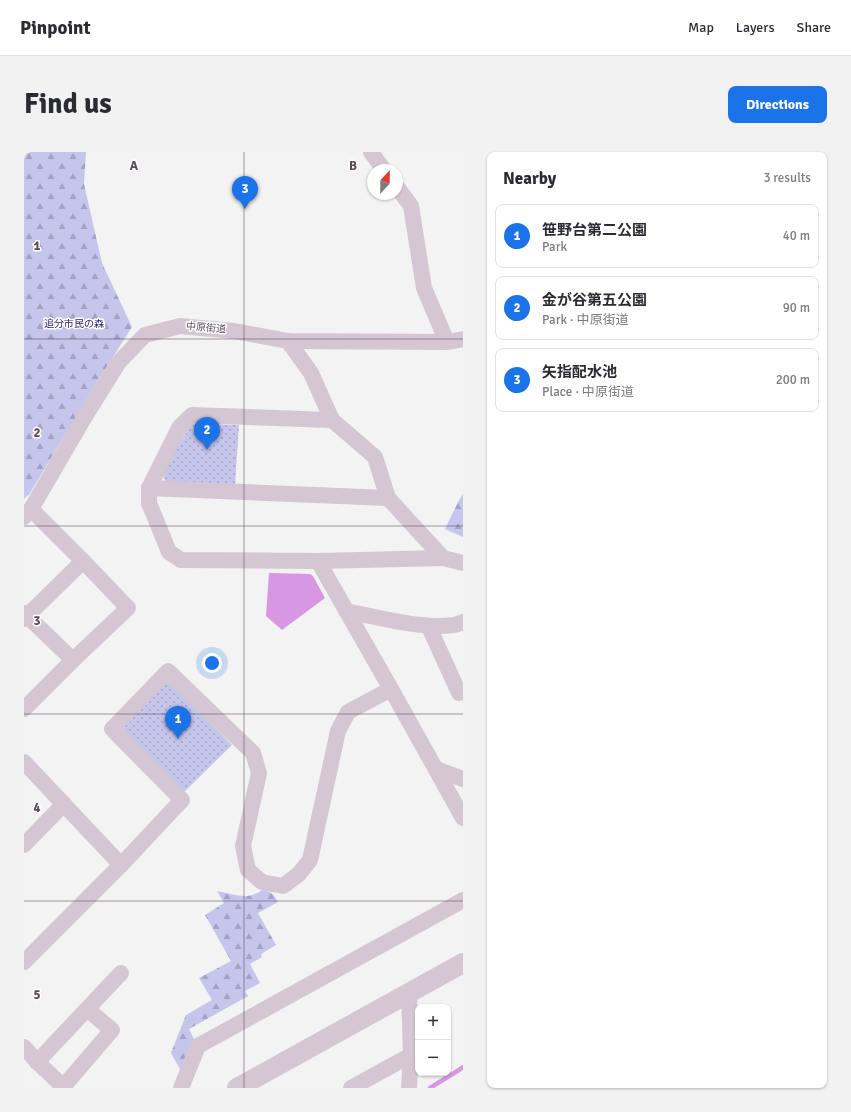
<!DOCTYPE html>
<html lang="en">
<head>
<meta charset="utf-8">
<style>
	:root { --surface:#fff; --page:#f2f2f3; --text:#2b2b33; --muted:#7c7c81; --line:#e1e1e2; --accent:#1a73e8 }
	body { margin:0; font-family:Signika,"Noto Sans JP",sans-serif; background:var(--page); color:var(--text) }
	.controls { position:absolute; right:12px; bottom:12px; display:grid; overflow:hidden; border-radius:8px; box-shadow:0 1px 3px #0004 }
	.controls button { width:36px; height:36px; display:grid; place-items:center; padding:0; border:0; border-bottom:1px solid var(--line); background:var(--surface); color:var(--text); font:20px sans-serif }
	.compass { position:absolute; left:343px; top:12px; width:36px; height:36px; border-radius:50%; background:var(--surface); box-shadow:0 1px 3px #0004; rotate:22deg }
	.you { position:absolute; left:188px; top:511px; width:14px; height:14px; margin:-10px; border:3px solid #fff; border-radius:50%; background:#1a73e8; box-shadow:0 0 0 6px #1a73e833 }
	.badge { display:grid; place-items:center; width:26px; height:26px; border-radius:50%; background:var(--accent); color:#fff; font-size:13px; font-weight:700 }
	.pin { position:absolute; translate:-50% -33px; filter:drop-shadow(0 1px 2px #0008) }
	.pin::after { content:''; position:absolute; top:21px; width:14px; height:12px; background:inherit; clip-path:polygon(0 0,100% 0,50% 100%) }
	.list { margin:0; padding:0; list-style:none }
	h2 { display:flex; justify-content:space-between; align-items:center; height:52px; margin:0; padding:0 16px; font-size:17px }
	h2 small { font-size:13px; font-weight:400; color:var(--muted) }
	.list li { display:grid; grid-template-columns:26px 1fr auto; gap:12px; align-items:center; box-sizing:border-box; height:64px; margin:0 8px 8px; padding:0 8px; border:1px solid var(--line); border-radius:8px }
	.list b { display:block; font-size:15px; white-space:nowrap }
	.list p { margin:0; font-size:13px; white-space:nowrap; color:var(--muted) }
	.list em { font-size:13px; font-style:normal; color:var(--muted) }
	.map { position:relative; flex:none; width:439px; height:936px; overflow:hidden; border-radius:8px }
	header { display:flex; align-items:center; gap:24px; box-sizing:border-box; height:56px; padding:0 20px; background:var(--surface); border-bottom:1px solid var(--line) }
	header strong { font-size:19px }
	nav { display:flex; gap:22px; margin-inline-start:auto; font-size:14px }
	.intro { display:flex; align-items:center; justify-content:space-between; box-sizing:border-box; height:96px; padding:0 24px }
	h1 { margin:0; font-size:28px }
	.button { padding:10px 18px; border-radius:8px; background:var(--accent); color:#fff; font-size:14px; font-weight:700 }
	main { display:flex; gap:24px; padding:0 24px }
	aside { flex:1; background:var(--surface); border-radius:8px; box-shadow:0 1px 3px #0004 }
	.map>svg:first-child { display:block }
	.forest { fill:url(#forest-firs) }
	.park { fill:url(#park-dots) }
	.water { fill:#d897e4 }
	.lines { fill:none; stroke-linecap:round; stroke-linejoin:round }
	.stream { stroke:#d897e4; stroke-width:4.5 }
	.minor { stroke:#d4c7d3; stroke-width:16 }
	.tertiary { stroke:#d4c7d3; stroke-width:20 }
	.grid { fill:none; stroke:#5d4b5b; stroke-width:1; stroke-opacity:0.55 }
	.labels { text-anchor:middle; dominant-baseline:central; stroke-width:3; stroke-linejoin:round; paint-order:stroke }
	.park-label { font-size:10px; fill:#2d2179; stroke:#fff }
	.street-label { font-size:10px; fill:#5d4b5b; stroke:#fff }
	.grid-label { font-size:13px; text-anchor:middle; font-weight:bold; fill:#5d4b5b; stroke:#fff; stroke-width:3; stroke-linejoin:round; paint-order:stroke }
</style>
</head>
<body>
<header>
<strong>Pinpoint</strong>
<nav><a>Map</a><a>Layers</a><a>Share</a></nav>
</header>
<div class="intro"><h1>Find us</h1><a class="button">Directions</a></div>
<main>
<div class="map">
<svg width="439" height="936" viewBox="0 0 439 936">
	<defs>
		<pattern id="forest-firs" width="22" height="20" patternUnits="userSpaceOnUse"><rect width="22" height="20" fill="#c6c5ec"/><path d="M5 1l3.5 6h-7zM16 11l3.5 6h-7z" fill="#a4a2c2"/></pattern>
		<pattern id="park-dots" width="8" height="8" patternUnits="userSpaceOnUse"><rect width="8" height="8" fill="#c6c5ec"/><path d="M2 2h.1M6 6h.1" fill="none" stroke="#a4a2c2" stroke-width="1.8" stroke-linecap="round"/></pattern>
	</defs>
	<rect width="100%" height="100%" fill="#f2f3f2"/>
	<g class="forest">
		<path d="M0,0H62L60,32L78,111L108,175L73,230L6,341L0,347Z"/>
		<path d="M439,342V385L421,377L434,350Z"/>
		<path d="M238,738C247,739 250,742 254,750L234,761L252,793L237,802L238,805L226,812L236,831L221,839L224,844L165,877L171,889L157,919L147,901L162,863L188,848L175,826L207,809L181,763L200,751L193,739C209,742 224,749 238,738Z"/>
	</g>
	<g class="park">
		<path d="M172,272L215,273L211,333L142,330L138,322L166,274Z"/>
		<path d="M142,531H147L208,593L160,640L99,581L100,573Z"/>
	</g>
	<path class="water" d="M245,421L286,422L289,424L301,446L258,478L242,464Z"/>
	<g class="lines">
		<path class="stream" d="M406,936L435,918L439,915"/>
		<g class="minor">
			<path d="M347,0L360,18"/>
			<path d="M373,35L387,54L400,136L423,190"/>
			<path d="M264,189L287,221L308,268L351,305L364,346L419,406L439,411"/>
			<path d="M308,268L168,263L155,276L125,336V351L145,400L157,408L294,409L367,537L439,666"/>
			<path d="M125,336L364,346"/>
			<path d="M0,365L7,357L60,266L95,210L121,183L156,174L210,179L264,189L423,190L439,187"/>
			<path d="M294,409L419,406"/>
			<path d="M322,459C349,464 415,482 439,470"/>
			<path d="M0,461L49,508"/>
			<path d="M0,467L59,409"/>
			<path d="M405,475L435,541L439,539"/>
			<path d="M0,557L49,508L104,456L59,409L7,357"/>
			<path d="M0,610L97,713"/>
			<path d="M412,617L439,627"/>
			<path d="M0,693L40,652"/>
			<path d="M0,810L97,713L158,648L88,577L144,519L229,601L235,621L219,694L224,718L238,730L259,734L275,722L286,708L314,579L324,560L367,537"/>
			<path d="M385,841L387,903L385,936"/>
			<path d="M0,895L13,910L41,936"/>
			<path d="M13,910L97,821"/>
			<path d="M39,935L88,878L63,857"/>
			<path d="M157,936L174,894L439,748"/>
			<path d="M327,936L387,903"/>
		</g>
		<path class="tertiary" d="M213,936L439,811"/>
	</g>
	<path class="grid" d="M220,0V936M0,187H439M0,374H439M0,562H439M0,749H439"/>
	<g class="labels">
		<g class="park-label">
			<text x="50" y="172">追分市民の森</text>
		</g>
		<g class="street-label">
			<text transform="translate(182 176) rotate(5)">中原街道</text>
		</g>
	</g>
	<g class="grid-label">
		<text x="110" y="18">A</text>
		<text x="329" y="18">B</text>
		<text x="13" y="98">1</text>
		<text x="13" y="285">2</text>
		<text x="13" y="473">3</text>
		<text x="13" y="660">4</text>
		<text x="13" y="847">5</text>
	</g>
</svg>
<div class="controls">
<button>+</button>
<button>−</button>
</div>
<svg class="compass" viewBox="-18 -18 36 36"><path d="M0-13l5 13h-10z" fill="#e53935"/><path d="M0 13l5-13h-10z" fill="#7c7c81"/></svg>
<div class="you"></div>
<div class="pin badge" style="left:154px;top:587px">1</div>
<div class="pin badge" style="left:183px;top:298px">2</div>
<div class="pin badge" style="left:221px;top:57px">3</div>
</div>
<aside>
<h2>Nearby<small>3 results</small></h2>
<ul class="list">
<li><span class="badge">1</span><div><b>笹野台第二公園</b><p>Park</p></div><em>40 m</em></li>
<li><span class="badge">2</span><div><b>金が谷第五公園</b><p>Park · 中原街道</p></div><em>90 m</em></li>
<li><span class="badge">3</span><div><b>矢指配水池</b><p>Place · 中原街道</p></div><em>200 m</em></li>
</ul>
</aside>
</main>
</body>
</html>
